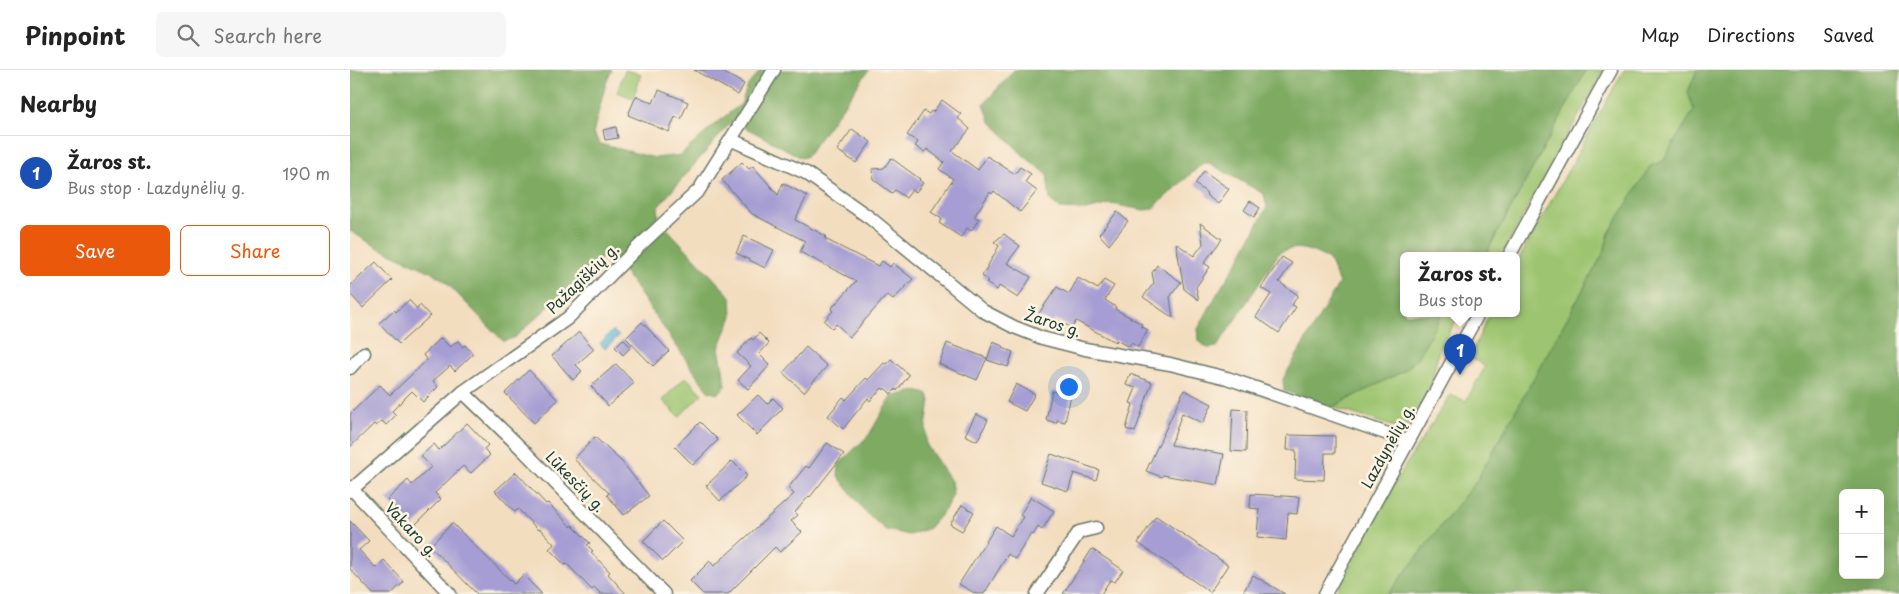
<!DOCTYPE html>
<html lang="en">
<head>
<meta charset="utf-8">
<style>
	:root { --surface:#fff; --page:#f6f6f6; --text:#222; --muted:#767676; --line:#e0e0e0; --accent:#ea580c }
	body { margin:0; font-family:"Playpen Sans",sans-serif; background:var(--page); color:var(--text) }
	.controls { position:absolute; right:15px; bottom:15px; display:grid; overflow:hidden; border-radius:8px; box-shadow:0 5px 20px #0002 }
	.controls button { width:45px; height:45px; display:grid; place-items:center; padding:0; border:0; border-bottom:1px solid var(--line); background:var(--surface); color:var(--text); font:25px sans-serif }
	.you { position:absolute; left:718px; top:316px; width:18px; height:18px; margin:-12px; border:4px solid #fff; border-radius:50%; background:#1a73e8; box-shadow:0 0 0 8px #1a73e833 }
	.badge { display:grid; place-items:center; width:32px; height:32px; border-radius:50%; background:var(--accent); color:#fff; font-size:16px; font-weight:700 }
	.pin { position:absolute; translate:-50% -41px; filter:drop-shadow(0 1px 2px #0008) }
	.pin::after { content:''; position:absolute; top:26px; width:18px; height:15px; background:inherit; clip-path:polygon(0 0,100% 0,50% 100%) }
	.popup { position:absolute; left:1050px; top:182px; width:120px; height:65px; box-sizing:border-box; display:grid; place-content:center; border-radius:8px; background:var(--surface); filter:drop-shadow(0 1px 4px #0005); font-size:16px; white-space:nowrap; color:var(--muted) }
	.popup b { font-size:19px; color:var(--text) }
	.popup::after { content:''; position:absolute; left:50%; top:100%; margin-left:-10px; border:10px solid transparent; border-top-color:var(--surface) }
	.list { margin:0; padding:0; list-style:none }
	h2 { display:flex; justify-content:space-between; align-items:center; height:65px; margin:0; padding:0 20px; font-size:21px }
	h2 small { font-size:16px; font-weight:400; color:var(--muted) }
	.list li { display:grid; grid-template-columns:32px 1fr auto; gap:15px; align-items:center; box-sizing:border-box; height:75px; padding:0 20px; border-top:1px solid var(--line) }
	.list b { display:block; font-size:19px; white-space:nowrap }
	.list p { margin:0; font-size:16px; white-space:nowrap; color:var(--muted) }
	.list em { font-size:16px; font-style:normal; color:var(--muted) }
	.actions { display:flex; gap:10px; padding:15px 20px }
	.actions a { flex:1; padding:11px 0; border:1px solid var(--accent); border-radius:8px; text-align:center; font-size:18px; color:var(--accent) }
	.actions .main { background:var(--accent); color:#fff }
	.icon { flex:none; width:28px; height:28px; fill:none; stroke:currentColor; stroke-width:2; stroke-linecap:round; stroke-linejoin:round }
	.map { position:relative; flex:none; width:1549px; height:524px; overflow:hidden }
	header { display:flex; align-items:center; gap:30px; box-sizing:border-box; height:70px; padding:0 25px; background:var(--surface); border-bottom:1px solid var(--line) }
	header strong { font-size:24px }
	nav { display:flex; gap:28px; margin-inline-start:auto; font-size:18px }
	.search { width:350px; height:45px; background:var(--page); display:flex; align-items:center; gap:12px; box-sizing:border-box; padding:0 18px; border-radius:8px; color:var(--muted); font-size:19px }
	main { display:flex }
	aside { flex:1; background:var(--surface) }
	.map>svg:first-child { display:block }
	.green { fill:#9dc46f; stroke:#5e8052 }
	.forest { fill:#7eaa62; stroke:#4e744b; fill-rule:evenodd }
	.water { fill:#57b2d5; stroke:#3b7884 }
	.building { fill:#a59dd3 }
	.lines { fill:none; stroke-linecap:round; stroke-linejoin:round }
	.minor-casing { stroke:#697565; stroke-width:15 }
	.minor { stroke:#fff; stroke-width:12 }
	.labels { text-anchor:middle; dominant-baseline:central; stroke-width:5; stroke-linejoin:round; paint-order:stroke }
	.street-label { font-size:15px; fill:#1f3d34; stroke:#fcf5e5 }
</style>
</head>
<body>
<header>
<strong>Pinpoint</strong>
<div class="search"><svg class="icon" aria-label="search" viewBox="0 0 24 24"><circle cx="10" cy="10" r="6"/><path d="M15 15l6 6"/></svg>Search here</div>
<nav><a>Map</a><a>Directions</a><a>Saved</a></nav>
</header>
<main>
<aside>
<h2>Nearby<small></small></h2>
<ul class="list">
<li><span class="badge" style="background:#1a4fb4">1</span><div><b>Žaros st.</b><p>Bus stop · Lazdynėlių g.</p></div><em>190 m</em></li>
</ul>
<div class="actions"><a class="main">Save</a><a>Share</a></div>
</aside>
<div class="map">
<svg width="1549" height="524" viewBox="0 0 1549 524">
	<rect width="100%" height="100%" fill="#fcf5e5"/>
	<filter id="ink" filterUnits="userSpaceOnUse"><feTurbulence type="fractalNoise" baseFrequency=".02" numOctaves="2"/><feDisplacementMap in="SourceGraphic" scale="10" xChannelSelector="R" yChannelSelector="G"/><feConvolveMatrix kernelMatrix="1 2 1 2 8 2 1 2 1" color-interpolation-filters="sRGB"/></filter>
	<filter id="wash" filterUnits="userSpaceOnUse"><feTurbulence type="fractalNoise" baseFrequency=".0096" numOctaves="4" result="noise"/><feDisplacementMap in="SourceGraphic" scale="20" xChannelSelector="R" yChannelSelector="G"/><feGaussianBlur stdDeviation="1.12" result="paint"/><feColorMatrix in="noise" values="0 0 0 0 0 0 0 0 0 0 0 0 0 0 0 0 0 1.4 0 .05"/><feComposite in="paint" operator="in"/></filter>
	<g filter="url(#wash)">
		<rect width="100%" height="100%" fill="#f3ddbf"/>
		<g class="green">
			<path d="M275,0L291,4L283,28L267,22Z"/>
			<path d="M1236,0H1254L1151,186H1135Z"/>
			<path d="M1274,0H1347L1338,22L1344,40L1313,91L1259,163L1254,182L1127,410L1038,524H985L1045,412L1100,325L1116,331L1135,297L1120,287L1139,244H1166V194Z"/>
			<path d="M1092,244H1110L1089,279L1081,315L1063,351L1058,355L1048,358L982,337L1054,301L1066,290Z"/>
			<path d="M336,307L352,324L329,347L312,330Z"/>
		</g>
		<g class="forest">
			<path d="M0,0H262L256,13L243,63L250,74L305,88L331,85L365,54L391,34L398,15L411,0H519L457,86L452,88L402,61L381,52L308,137L309,150L381,227L382,246L369,278L376,316L367,324L358,321L260,181L164,268L153,271L94,210L79,201L27,177L0,161Z"/>
			<path d="M664,0H1236L1135,186H1054V244H1092L1066,290L1054,301L982,337L934,321L933,309L989,213L979,189C961,181 950,174 930,182L867,277L857,278L849,271L848,259L867,224L888,191L917,137L914,124L859,93H853L802,139L794,140L761,134L736,140L711,139L700,130L697,104L675,87L640,51L634,34Z"/>
			<path d="M1347,0H1549V524H1038L1127,410L1254,182L1259,163L1300,96L1313,91L1344,40L1338,22ZM1493,423H1530V505H1493Z"/>
			<path d="M565,321L578,324L580,331L576,357V374L601,411L603,425L594,441L579,458L560,465L536,460L516,443L488,406L489,394L519,365L541,327Z"/>
		</g>
		<path class="water" d="M263,260L269,266L255,279L250,273Z"/>
		<g id="blocks">
			<g class="building">
				<path d="M344,0H369L394,14L388,25Z"/>
				<path d="M309,20L338,32L331,49L325,47L319,62L278,45L286,26L303,33Z"/>
				<path d="M592,30L611,44L608,48L620,59L602,81L628,100L637,86L665,104L670,97L681,104L675,112L687,121L670,142L644,121L642,124L640,122L624,147L629,149L621,161L617,158L611,167L589,153L592,149L581,142L603,109L589,99L594,92L577,79L574,82L565,76L568,72L557,65L574,41L579,44L581,41L583,42Z"/>
				<path d="M266,57L268,68L255,70L253,60Z"/>
				<path d="M502,59L521,72L506,93L487,80Z"/>
				<path d="M541,88L570,109L569,110L573,113L566,122L562,120L556,128L545,120L542,123L523,109L522,99L534,98Z"/>
				<path d="M392,92L399,99L403,96L428,125L433,113L457,126L445,150L476,166L475,169L528,196L532,191L540,197L543,193L563,209L543,230L537,225L500,267L486,254L482,258L474,251L483,241L481,239L506,211L450,182L455,171L402,144L372,110Z"/>
				<path d="M854,101L879,119L868,134L856,125L857,123L845,114Z"/>
				<path d="M900,131L910,138L904,147L894,140Z"/>
				<path d="M767,142L778,151L759,175L749,164Z"/>
				<path d="M850,153L872,169L854,193L860,197L846,217L849,230L834,219L826,173L844,186L853,174Z"/>
				<path d="M654,164L670,176L657,193L681,207L668,228L649,216L647,220L636,213L638,210L632,206L649,176L644,172Z"/>
				<path d="M394,166L424,180L415,198L386,183Z"/>
				<path d="M932,187L942,193L929,212L948,225L942,235L946,237L929,263L906,247L921,224L911,218Z"/>
				<path d="M26,192L42,210L13,238L0,224V216Z"/>
				<path d="M807,195L831,212L820,227L823,248L793,227L804,213L802,203Z"/>
				<path d="M728,208L748,219L754,210L764,216L755,230L766,237L765,239L792,254L791,256L798,260L788,277L781,273L779,277L766,270L765,272L726,251L722,258L705,249L702,254L687,246L707,217L719,224Z"/>
				<path d="M59,230L67,239L70,235L80,246L49,274L29,253L44,240L46,242Z"/>
				<path d="M292,252L319,281L303,296L276,268Z"/>
				<path d="M229,262L244,279L226,295L232,301L223,310L202,286Z"/>
				<path d="M409,263L419,273L409,284L420,295L398,319L388,310L401,296L387,283L401,268L403,270Z"/>
				<path d="M91,268L100,277L108,271L113,277L115,275L123,284L105,301L100,296L83,311L88,317L73,332L62,321L42,341L46,345L36,355L32,351L26,356L24,354L0,377V344L30,315L40,325L77,290L73,285Z"/>
				<path d="M273,269L281,277L273,285L265,277Z"/>
				<path d="M643,272L653,276L652,278L663,282L658,297L637,290Z"/>
				<path d="M597,273L637,288L627,310L589,294Z"/>
				<path d="M456,277L477,296L454,322L433,303Z"/>
				<path d="M541,289L559,305L547,321L546,319L541,324L535,318L534,320L532,318L520,331L518,328L493,359L478,346L493,327L496,330L516,308L518,310L534,293L536,294Z"/>
				<path d="M266,294L284,313L258,336L241,316Z"/>
				<path d="M179,300L208,330L184,353L155,323Z"/>
				<path d="M780,304L802,312L785,362L776,359L783,334L780,333L786,318L776,315Z"/>
				<path d="M666,314L685,324L675,341L657,332Z"/>
				<path d="M834,320L862,334L853,353L832,343L821,375L874,384L868,415L813,405L812,407L796,401Z"/>
				<path d="M702,321L721,325L715,352L707,350L706,353L696,350Z"/>
				<path d="M408,325L417,334L423,328L433,338L407,365L387,345Z"/>
				<path d="M883,339L897,340L896,382L881,381Z"/>
				<path d="M626,344L638,350L627,371L615,365Z"/>
				<path d="M350,352L368,370L343,395L325,377Z"/>
				<path d="M117,353L138,375L134,379L140,385L121,403L113,396L85,423L91,429L63,457L37,430L58,410L62,415L81,397L71,386L84,374L89,380Z"/>
				<path d="M938,365L985,366V383H975L974,410L945,409L946,380H937Z"/>
				<path d="M245,367L273,393L299,426L274,445L257,425L259,423L224,389Z"/>
				<path d="M477,373L494,384L460,427L459,426L445,442L448,445L441,451L452,462L430,482L425,477L378,524H353L340,511L360,491L364,496L444,424L438,418L456,396L459,398Z"/>
				<path d="M701,384L749,400L746,410L724,403L718,421L691,412Z"/>
				<path d="M382,391L397,406L370,431L356,416Z"/>
				<path d="M166,402L196,434L198,433L221,457L222,455L240,473L237,475L243,481L241,482L260,502L258,504L276,524H251L244,517L242,520L217,494L215,495L199,479L204,474L190,459L188,460L168,439L165,442L145,421Z"/>
				<path d="M901,424L949,427L947,444L938,443L936,470L907,467L909,439L900,438Z"/>
				<path d="M681,427L704,441L692,460L688,457L683,465L681,464L665,489L658,484L634,524H626L609,514L646,456L661,466L673,447L670,445Z"/>
				<path d="M612,435L624,442L612,461L600,454Z"/>
				<path d="M806,446L878,495L860,522L788,473Z"/>
				<path d="M0,451L19,471L9,480L26,498L34,490L54,512L41,524H23L0,499Z"/>
				<path d="M313,451L333,471L313,491L293,471Z"/>
				<path d="M102,453L164,514L173,505L192,524H127L80,476Z"/>
				<path d="M742,479L773,500L765,512L760,510L751,524H713Z"/>
				<path d="M903,505L935,524H892Z"/>
			</g>
		</g>
	</g>
	<g filter="url(#ink)">
		<use href="#blocks" fill-opacity="0" stroke="#697565" stroke-width="1"/>
		<g class="lines">
			<defs>
				<g id="minor">
					<path d="M382,70L456,103L520,148L633,241L664,257L692,268L735,279L820,294L877,308L1058,371"/>
					<path d="M1159,186L1261,0"/>
					<path d="M0,298L14,283"/>
					<path d="M113,322L174,381L314,524"/>
					<path d="M0,417L100,524"/>
					<path d="M0,421L113,322L218,248L286,179L349,120L424,0"/>
					<path d="M687,524L729,462L746,458"/>
					<path d="M975,524L1128,244"/>
				</g>
			</defs>
			<use href="#minor" class="minor-casing"/>
			<use href="#minor" class="minor"/>
		</g>
	</g>
	<g class="labels">
		<g class="street-label">
			<text transform="translate(232 208) rotate(-44)">Pažagiškių g.</text>
			<text transform="translate(703 252) rotate(18)">Žaros g.</text>
			<text transform="translate(1037 376) rotate(-61)">Lazdynėlių g.</text>
			<text transform="translate(226 411) rotate(46)">Lūkesčių g.</text>
			<text transform="translate(62 459) rotate(47)">Vakaro g.</text>
		</g>
	</g>
</svg>
<div class="controls">
<button>+</button>
<button>−</button>
</div>
<div class="you"></div>
<div class="pin badge" style="left:1110px;top:305px;background:#1a4fb4">1</div>
<div class="popup"><b>Žaros st.</b>Bus stop</div>
</div>
</main>
</body>
</html>
